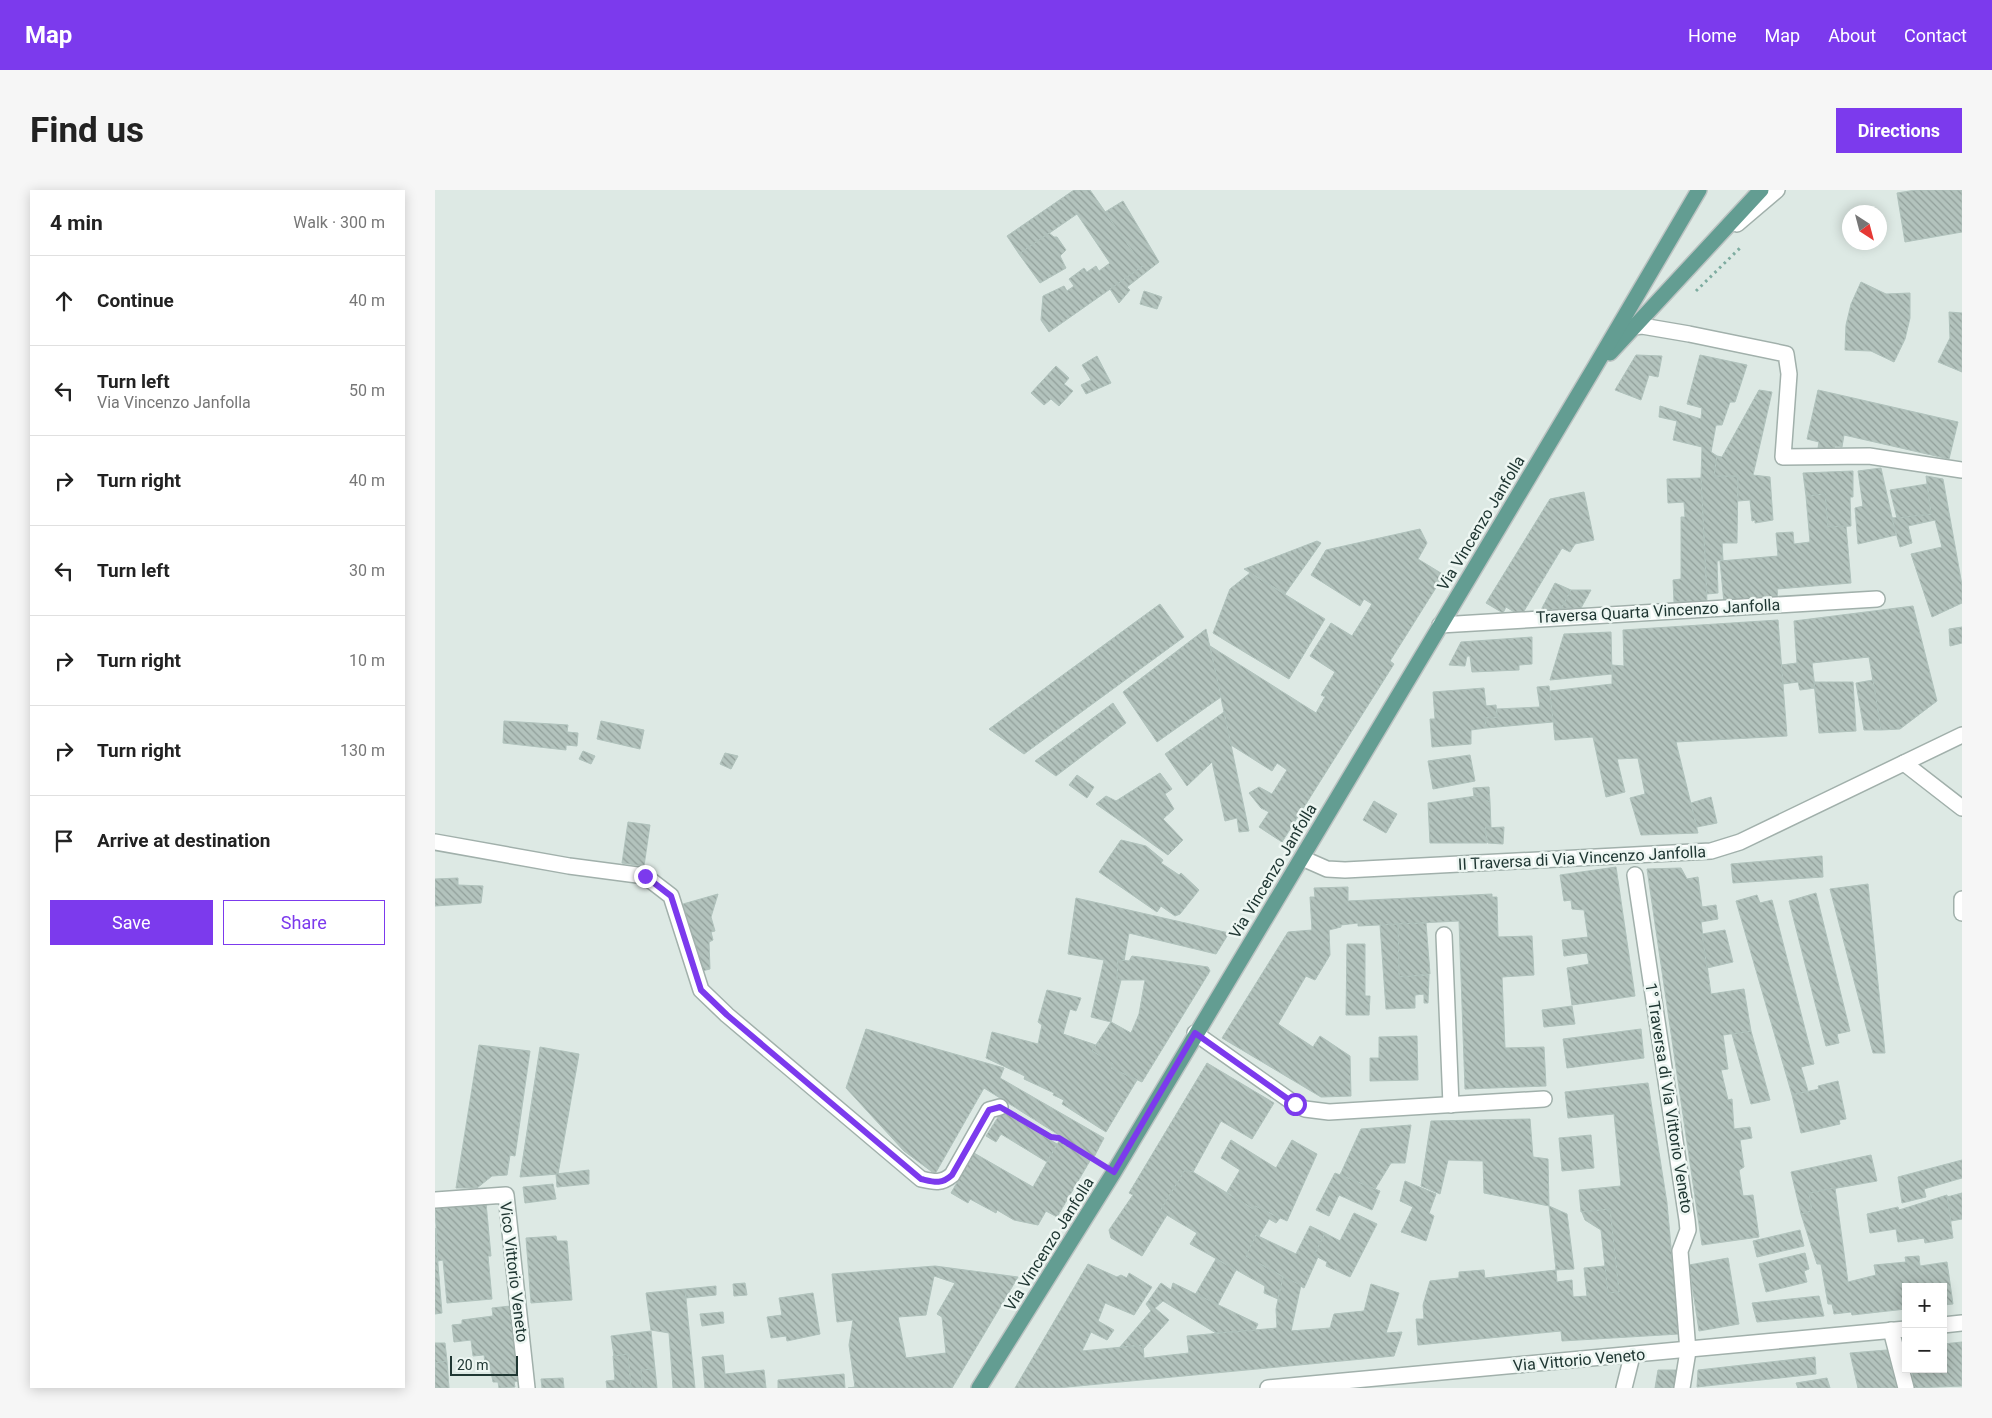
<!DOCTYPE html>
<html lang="en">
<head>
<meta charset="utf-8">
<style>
	:root { --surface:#fff; --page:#f6f6f6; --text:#222; --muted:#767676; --line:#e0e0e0; --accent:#7c3aed }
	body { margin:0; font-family:Roboto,sans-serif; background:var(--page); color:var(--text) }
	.controls { position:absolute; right:15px; bottom:15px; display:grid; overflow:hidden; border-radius:0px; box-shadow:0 2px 12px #0003 }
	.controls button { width:45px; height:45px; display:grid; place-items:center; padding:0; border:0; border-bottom:1px solid var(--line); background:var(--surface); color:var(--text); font:25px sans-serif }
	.compass { position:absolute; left:1407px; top:15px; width:45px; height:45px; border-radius:50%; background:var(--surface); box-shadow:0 2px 12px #0003; rotate:144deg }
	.scale { position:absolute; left:15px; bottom:12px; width:68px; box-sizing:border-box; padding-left:5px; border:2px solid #203733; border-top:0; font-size:14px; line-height:18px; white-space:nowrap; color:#203733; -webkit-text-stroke:4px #edf6f2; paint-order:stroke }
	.stop { position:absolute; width:15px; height:15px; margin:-11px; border:4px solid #7c3aed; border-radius:50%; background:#fff }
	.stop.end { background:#7c3aed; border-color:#fff; box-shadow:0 1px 5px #0008 }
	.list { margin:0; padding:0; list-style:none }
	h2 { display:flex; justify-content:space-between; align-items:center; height:65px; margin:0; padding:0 20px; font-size:21px }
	h2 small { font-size:16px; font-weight:400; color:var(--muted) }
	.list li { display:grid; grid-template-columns:32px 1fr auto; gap:15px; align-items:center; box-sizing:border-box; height:90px; padding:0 20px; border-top:1px solid var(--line) }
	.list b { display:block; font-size:19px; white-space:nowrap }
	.list p { margin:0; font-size:16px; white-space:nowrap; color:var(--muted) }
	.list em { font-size:16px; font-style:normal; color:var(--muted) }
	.actions { display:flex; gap:10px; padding:15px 20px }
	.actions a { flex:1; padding:11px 0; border:1px solid var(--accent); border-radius:0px; text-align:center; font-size:18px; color:var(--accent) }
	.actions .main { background:var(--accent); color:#fff }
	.icon { flex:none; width:28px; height:28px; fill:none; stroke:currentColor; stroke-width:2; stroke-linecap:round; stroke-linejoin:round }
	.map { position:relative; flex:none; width:1527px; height:1198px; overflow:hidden; border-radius:0px }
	header { display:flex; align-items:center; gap:30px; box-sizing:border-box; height:70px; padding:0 25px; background:var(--accent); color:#fff }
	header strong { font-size:24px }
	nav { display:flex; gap:28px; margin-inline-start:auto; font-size:18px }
	.intro { display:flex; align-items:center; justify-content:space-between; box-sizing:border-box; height:120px; padding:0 30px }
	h1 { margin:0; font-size:35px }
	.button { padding:12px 22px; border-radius:0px; background:var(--accent); color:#fff; font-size:18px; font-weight:700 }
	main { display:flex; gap:30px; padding:0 30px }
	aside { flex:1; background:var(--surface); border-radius:0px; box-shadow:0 2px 12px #0003 }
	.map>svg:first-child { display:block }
	.building { fill:url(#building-back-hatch); stroke:#b0c2bc; fill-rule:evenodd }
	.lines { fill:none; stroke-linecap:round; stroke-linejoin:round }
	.minor-casing { stroke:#a1b0ab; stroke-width:18 }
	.major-casing { stroke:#bcc3c2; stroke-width:18 }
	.path { stroke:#7eaca0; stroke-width:3; stroke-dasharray:2.5 4; stroke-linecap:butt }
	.minor { stroke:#fff; stroke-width:15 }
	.major { stroke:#639d92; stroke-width:15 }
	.route { stroke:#7c3aed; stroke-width:6 }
	.labels { text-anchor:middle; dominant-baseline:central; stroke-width:5; stroke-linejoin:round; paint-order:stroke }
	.street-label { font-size:16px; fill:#203733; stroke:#edf6f2 }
</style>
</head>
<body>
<header>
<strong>Map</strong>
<nav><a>Home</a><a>Map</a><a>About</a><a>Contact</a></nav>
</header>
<div class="intro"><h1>Find us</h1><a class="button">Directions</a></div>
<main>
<aside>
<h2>4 min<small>Walk · 300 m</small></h2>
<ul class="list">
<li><svg class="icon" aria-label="ahead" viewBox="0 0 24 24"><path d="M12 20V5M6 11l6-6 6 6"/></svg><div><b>Continue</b></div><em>40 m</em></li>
<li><svg class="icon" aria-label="left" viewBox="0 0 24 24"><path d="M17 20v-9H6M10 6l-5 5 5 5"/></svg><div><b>Turn left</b><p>Via Vincenzo Janfolla</p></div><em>50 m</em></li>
<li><svg class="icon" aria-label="right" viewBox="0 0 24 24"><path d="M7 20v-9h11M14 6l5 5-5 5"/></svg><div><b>Turn right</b></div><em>40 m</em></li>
<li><svg class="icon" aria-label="left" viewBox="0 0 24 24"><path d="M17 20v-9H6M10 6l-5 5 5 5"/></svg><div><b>Turn left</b></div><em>30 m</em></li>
<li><svg class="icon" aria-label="right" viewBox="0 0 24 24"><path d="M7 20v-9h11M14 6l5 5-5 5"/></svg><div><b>Turn right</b></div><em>10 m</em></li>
<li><svg class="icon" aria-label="right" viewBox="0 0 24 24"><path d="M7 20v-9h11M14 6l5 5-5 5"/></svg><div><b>Turn right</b></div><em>130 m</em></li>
<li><svg class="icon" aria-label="arrive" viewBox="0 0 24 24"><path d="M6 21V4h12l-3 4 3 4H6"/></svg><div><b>Arrive at destination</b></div></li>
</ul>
<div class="actions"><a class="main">Save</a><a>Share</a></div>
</aside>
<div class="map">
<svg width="1527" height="1198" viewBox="0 0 1527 1198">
	<defs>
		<pattern id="building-back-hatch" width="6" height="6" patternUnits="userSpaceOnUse" patternTransform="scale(1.25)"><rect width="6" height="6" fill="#b3c3bd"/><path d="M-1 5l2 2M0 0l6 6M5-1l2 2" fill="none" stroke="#919f9a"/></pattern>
	</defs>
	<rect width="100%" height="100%" fill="#dde9e4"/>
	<g class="building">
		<path d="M639,0H655L708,76L614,142L606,130L608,106L629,96L632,101L639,96L634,89L649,78L652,82L661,76L664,81L675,73L642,24L584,64L572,46Z"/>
		<path d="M1481,0H1527V42L1470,52L1462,3Z"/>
		<path d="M688,11L724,72L692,97L695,100L684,113L675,99L708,76L670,22Z"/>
		<path d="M614,43L619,47H622L631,60L625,66L631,78L605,93L584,64Z"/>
		<path d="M1426,92L1451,104L1475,103V128L1470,149L1459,172L1436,161L1410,160L1411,135L1416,114Z"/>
		<path d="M709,101L727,107L722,119L705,114Z"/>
		<path d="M1514,122L1527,123V182L1503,172L1515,148Z"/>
		<path d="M1201,165L1227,166L1223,187L1214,185L1206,210L1180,200Z"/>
		<path d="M1265,165L1312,175L1300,212H1295L1287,235H1281L1276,262L1282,266L1279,286H1303L1302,353H1287L1288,370L1282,371L1283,403L1272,404L1266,288L1267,257L1238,250L1242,231L1224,227L1225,216L1266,229L1267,218L1252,214Z"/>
		<path d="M662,166L676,193L651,204L646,195L656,190L647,175Z"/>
		<path d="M621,176L634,188L629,194L638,201L624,216L616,209L609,215L596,203Z"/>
		<path d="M1324,200L1337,202L1318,285L1335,287L1338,330L1320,333V330L1317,331L1315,310L1303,311V286H1279L1282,266L1287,267Z"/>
		<path d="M1383,200L1523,232L1514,269L1409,245L1407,257L1400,256L1398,261L1383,258L1384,252L1372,249Z"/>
		<path d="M1446,278L1461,345L1423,354L1420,318L1428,316L1423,281Z"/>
		<path d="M1418,281V307H1415L1416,336L1393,337L1390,304L1371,306L1368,283Z"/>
		<path d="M1491,286L1508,289L1527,395V413L1497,427L1476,364L1507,357L1500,330L1473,336L1477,353L1465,357L1457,328L1496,324Z"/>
		<path d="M1266,288L1272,411L1239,412L1238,390L1246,389V327H1250L1249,312L1233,313L1232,289Z"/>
		<path d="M1492,294L1496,324L1462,328L1455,300Z"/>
		<path d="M1149,302L1159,350L1140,354L1135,362L1127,358L1086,426L1071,417L1068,423L1051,413L1115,309Z"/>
		<path d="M1390,304L1393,337L1411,336L1416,393L1342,399L1343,409L1289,413L1285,371L1343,366L1341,343L1358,342L1359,354L1375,352L1371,306Z"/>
		<path d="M985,339L992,353L983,369L1009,385L955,471L959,474L847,652L824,637L834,622L826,618L814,603L824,597L837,604L852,580L842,573L837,581L796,555L775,456L881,523L890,507L886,505L900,482L875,466L896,433L917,446L937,414L929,409L925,416L876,385L891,360Z"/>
		<path d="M882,351L886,353L850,404L809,379Z"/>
		<path d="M815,383L890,429L854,489L778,443L795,399Z"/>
		<path d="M1120,393L1136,400L1126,419L1106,420Z"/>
		<path d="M1136,400H1156L1146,418L1126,419Z"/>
		<path d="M725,414L749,447L589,564L554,539Z"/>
		<path d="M1478,416L1502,511L1465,539L1446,540L1434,467L1377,473L1380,498L1365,500L1363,492L1348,494L1346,475L1362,473L1359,431Z"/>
		<path d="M1343,430L1352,546L1241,552L1263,643L1206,645L1195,608L1210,604L1203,568L1182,569L1190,602L1171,607L1158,547L1120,550L1115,501L1177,494V475L1189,476L1188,440Z"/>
		<path d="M1527,437V453L1515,456L1514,439Z"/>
		<path d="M771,439L786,507L722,552L688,502Z"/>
		<path d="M1176,442L1177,484L1115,490L1129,444Z"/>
		<path d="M1097,447V474L1084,475V480L1037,482L1035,466H1032L1030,476L1014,475L1026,452Z"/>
		<path d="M1438,490L1446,540H1429L1421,493Z"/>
		<path d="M1379,492H1418L1421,541L1384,543Z"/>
		<path d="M1114,496L1118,532L1051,538L1050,528L1062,527V519L1105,517L1102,497Z"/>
		<path d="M1049,498L1051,516L1061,515L1062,527L1050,528L1051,538L1036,540V554L997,557L995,529H1000L998,502Z"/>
		<path d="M678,513L691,533L621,586L600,571Z"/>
		<path d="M789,522L796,555L814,641L804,642L802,628L790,631L777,572L752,596L730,564Z"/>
		<path d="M69,531L133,535L132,542L143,543L142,556L131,555V560L68,553Z"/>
		<path d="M166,531L209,540L205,559L162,549Z"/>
		<path d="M148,561L160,566L156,574L144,569Z"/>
		<path d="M290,563L303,566L296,579L285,574Z"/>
		<path d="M1035,565L1040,591L998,599L993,571Z"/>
		<path d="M725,583L737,599L730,604L739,619L728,629L748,650L733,665L661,614L671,606L681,611Z"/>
		<path d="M642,585L659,597L652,608L634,595Z"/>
		<path d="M1054,597L1055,612L1039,606L1038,598Z"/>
		<path d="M1041,606L1055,612L1056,638H1050L1052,653H995L993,613Z"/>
		<path d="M1276,607L1282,633L1262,637L1256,613Z"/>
		<path d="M939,611L962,624L951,643L928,630Z"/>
		<path d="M193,632L215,635L209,676L187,673Z"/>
		<path d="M1069,637L1068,654L1053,653L1050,638Z"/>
		<path d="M686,650L711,656L728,670L726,673L744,685L746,683L764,700L745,724L740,726L726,716L722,722L664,682Z"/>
		<path d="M1387,666L1388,687L1298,693L1296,674Z"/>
		<path d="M1181,677L1200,806L1137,815L1132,778L1154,774L1152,763L1129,766L1127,750L1153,747L1149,720L1137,719L1136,710L1129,711L1125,685Z"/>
		<path d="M1246,678L1252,689L1263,687L1267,717L1281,715L1283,729L1266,732L1276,804L1309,799L1316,841L1288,845L1293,879L1286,880L1293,910L1297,909L1299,939L1315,937L1317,948L1305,950L1309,977L1304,980L1308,1006L1318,1005L1324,1047L1267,1055L1212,679Z"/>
		<path d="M23,688V695L48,696L46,713L0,716V689Z"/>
		<path d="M1433,694L1450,863H1438L1395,699Z"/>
		<path d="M913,697V711L1057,704V707H1062L1063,747L1097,746L1099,785L1067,787L1070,858L1109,857L1111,896L1030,899L1024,731L923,736V733L906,735V737L894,740L895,765L880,790L871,786L843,834L878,857L885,846L915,866L916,906L886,907L787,848L853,742L877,740L875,707H880L879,698Z"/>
		<path d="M1381,703L1415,841L1402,844L1404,853L1391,856L1354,711Z"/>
		<path d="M283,704L276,727L280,741L276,742L278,750L274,752L275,779L267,781L248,714Z"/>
		<path d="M1322,705L1325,713L1337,710L1379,874L1366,877L1373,901L1357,905L1301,711Z"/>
		<path d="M641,708L794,743L781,764L694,743L689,771L683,770L682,790H686L676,832L656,827L669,770L633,764Z"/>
		<path d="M991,733L995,784L964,787L963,734Z"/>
		<path d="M963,734L964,787L994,785L993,813H989V804L980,805V818L951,819L945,735Z"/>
		<path d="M1290,740L1298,772L1272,778L1267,744Z"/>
		<path d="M912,754H930V806H935L934,825H911Z"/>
		<path d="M697,766L773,777L775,781L707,892L676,878L678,874L657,861L676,832L696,843L704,824L710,790H682L683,770L694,771Z"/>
		<path d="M612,800L646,808L641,821L635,819L628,844L661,855L657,861L678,874L676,878L702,890L671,942L627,914L629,910L618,905L619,903L589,889L590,886L551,868L557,842L603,854L607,835L603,832Z"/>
		<path d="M1137,816L1140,834L1109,837L1107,820Z"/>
		<path d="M431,839L569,878L565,888L669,948L659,967L549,898L500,984L469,961L411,898Z"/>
		<path d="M1206,839L1209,868L1132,878L1128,849Z"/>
		<path d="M1316,841L1335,910L1316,914L1297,844Z"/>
		<path d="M982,846L983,890L935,891V868H944V847Z"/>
		<path d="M44,855L95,861L80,966L75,965L72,985L57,986L42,998H21Z"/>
		<path d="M105,857L144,864L123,984L85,987Z"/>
		<path d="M772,873L839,913L817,949L786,931L758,982L750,980L725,1021L732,1025L707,1066L676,1048L674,1040L698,1005L694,1003Z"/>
		<path d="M1403,891L1411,929L1404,930L1405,934L1366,943L1357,905L1384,899L1383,896Z"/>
		<path d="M1213,893L1232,1013L1244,1144L1127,1151L1126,1141L983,1155L981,1129H989L988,1115L995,1091L1024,1088V1082L1049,1080L1050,1088L1121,1080L1122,1092L1137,1090L1138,1107L1152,1106L1149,1078L1170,1076L1173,1103L1184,1102L1175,1019L1146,1022L1144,1000L1186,996L1179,924L1133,928L1130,902Z"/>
		<path d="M567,921L622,954L612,972L566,944L561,952L551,946Z"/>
		<path d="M1095,929L1098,967L1113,969L1114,1016L1049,1003L1048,971L1013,970L1005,1004L986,996L996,931Z"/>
		<path d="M976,935L970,973H956L940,999L905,985L926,939Z"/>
		<path d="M1156,945L1159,978L1127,981L1124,948Z"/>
		<path d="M796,950L841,978L857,950L882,964L852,1031L820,1016L818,1019L792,1002L805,980L786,968Z"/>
		<path d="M624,951L656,969L622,1027L611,1021L603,1035L579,1030L562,1020L561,1023L535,1009L533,1013L516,1003L539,963L598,997Z"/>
		<path d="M1436,965L1442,991L1374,1003L1377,1021L1366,1024L1356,982Z"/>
		<path d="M1527,970V988L1489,999L1491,1007L1467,1013L1463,987Z"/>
		<path d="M154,980V994L122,997L121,984Z"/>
		<path d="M750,980L758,982L818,1019L820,1016L845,1028L841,1033L834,1029L824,1046L821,1045L811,1066L848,1087L843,1109L829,1103L830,1096L755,1054L762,1043L725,1021Z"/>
		<path d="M900,983L945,1001L937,1020L904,1005L894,1026L881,1020Z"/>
		<path d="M970,991L1001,1004L994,1023L999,1026L991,1051L966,1042L978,1017L965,1011Z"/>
		<path d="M118,994L121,1009L90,1013L88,997Z"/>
		<path d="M1400,998L1413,1092L1441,1085L1439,1075L1471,1072L1470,1067L1484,1066L1485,1076L1512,1072L1518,1114L1508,1115V1097H1471V1119L1417,1125L1416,1122L1399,1124L1397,1114H1393L1386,1074H1382L1366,1024L1377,1021L1374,1003Z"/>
		<path d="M1527,1003V1029L1516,1031L1512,1007Z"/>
		<path d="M1512,1005L1518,1048L1490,1053L1489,1048L1463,1052L1461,1039L1435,1043L1432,1024L1463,1017L1464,1020Z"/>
		<path d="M51,1013L56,1066H53L57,1109L12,1113L8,1070L3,1071L0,1018Z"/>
		<path d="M1114,1016L1132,1024L1139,1079L1121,1080Z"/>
		<path d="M1175,1019L1184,1102L1173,1103L1166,1040L1150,1030L1147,1022Z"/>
		<path d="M919,1023L942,1034L915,1087L891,1076L892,1072L879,1065L890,1043L905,1051Z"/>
		<path d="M875,1036L890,1043L879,1065L883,1067L869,1098L811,1066L821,1045L861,1064Z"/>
		<path d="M0,1038L7,1123L0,1124Z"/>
		<path d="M1365,1040L1369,1056L1322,1067L1318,1051Z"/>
		<path d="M121,1046L122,1051H132L137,1110L96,1113L91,1048Z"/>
		<path d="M1370,1063L1374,1079L1369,1081L1372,1092L1331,1102L1324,1074Z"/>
		<path d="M1293,1068L1304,1134L1264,1141L1254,1075Z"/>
		<path d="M781,1069L801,1080L782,1116L760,1105Z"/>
		<path d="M653,1074L682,1087L686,1085L692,1088L694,1083L717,1097L699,1125L670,1113L663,1131L679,1140L672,1150L656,1142L647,1161L708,1155L709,1168L754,1163L752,1146L842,1138L841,1119L848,1087L866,1095L856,1141L895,1138L899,1124L929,1121L936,1094L964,1103L951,1143L967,1142L959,1166L622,1198H580Z"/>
		<path d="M500,1076L583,1087L517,1198H413L420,1197L414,1155L418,1130L402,1132L397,1084ZM499,1086L520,1093L502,1124L507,1127L511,1163L471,1168L463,1127L491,1125Z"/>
		<path d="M310,1093L312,1105L299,1106L298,1094Z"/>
		<path d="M726,1093L736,1100L738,1093L823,1134L820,1140L781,1143L728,1111L720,1118L734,1130L708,1159V1155L685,1157L716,1121L711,1114Z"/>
		<path d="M281,1096V1105L251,1108L250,1099Z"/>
		<path d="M250,1099L260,1198H238L234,1143L216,1140L211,1103Z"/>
		<path d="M378,1103L385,1144L352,1151L351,1146L336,1148L332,1127L347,1125L344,1108Z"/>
		<path d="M1384,1106L1389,1126L1322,1132L1317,1113Z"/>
		<path d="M75,1116L84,1191L79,1192L80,1197L64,1198L63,1192H58L54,1172L50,1173L49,1165L38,1166L36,1150L19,1152L17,1135L27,1134V1130L58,1126L57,1118Z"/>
		<path d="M288,1122L289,1133L267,1136L265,1124Z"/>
		<path d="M216,1141L220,1179L206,1180L208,1198H196L193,1164L179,1166L176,1146Z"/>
		<path d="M1527,1152V1196L1479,1198L1477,1179H1508V1154Z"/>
		<path d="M0,1153H10L12,1171L0,1173Z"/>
		<path d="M1452,1160L1462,1198H1423L1415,1163Z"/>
		<path d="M193,1164L196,1198H172L171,1191L180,1190L178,1166Z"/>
		<path d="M288,1165L290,1184L329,1180L331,1198H270L267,1167Z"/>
		<path d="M1380,1167L1381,1184L1262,1197L1263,1180Z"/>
		<path d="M12,1171L14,1198H0V1173Z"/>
		<path d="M220,1179L222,1198H208L206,1180Z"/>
		<path d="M1223,1180H1243L1240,1198H1220Z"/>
		<path d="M409,1184L410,1198H343V1190Z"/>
		<path d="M128,1188L129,1198H107L106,1189Z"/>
		<path d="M1392,1188L1395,1198H1363L1361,1193Z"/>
	</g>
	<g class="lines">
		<defs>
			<g id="minor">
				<path d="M1302,34L1342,0"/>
				<path d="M1199,137L1207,136L1254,144L1351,164L1354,184L1348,267L1434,266L1527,280"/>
				<path d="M1005,435L1442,409"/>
				<path d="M1469,573L1527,618"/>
				<path d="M0,652L134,676L210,686L236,706L266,800L292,825L486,989C499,992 506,994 517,985L554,920L565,917"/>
				<path d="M867,668L892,679L910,680L1276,661L1305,652L1527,545"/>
				<path d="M1200,685L1252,1030L1253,1040L1245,1061L1253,1161L1247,1198"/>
				<path d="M1527,709V723"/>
				<path d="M1009,745L1016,915"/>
				<path d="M760,843L860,914L870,919L894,922L1109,909"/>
				<path d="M0,1010L71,1005L92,1198"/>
				<path d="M1508,1135L1527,1133"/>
				<path d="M1456,1140L1471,1198"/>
				<path d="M833,1198L1471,1139"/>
				<path d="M1189,1198L1197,1166"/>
			</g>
			<g id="major">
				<path d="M1175,163L1326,0"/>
				<path d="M544,1198L679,982L1158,180L1264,0"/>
			</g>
		</defs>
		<use href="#minor" class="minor-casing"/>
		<use href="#major" class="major-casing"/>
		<g class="path">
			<path d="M1261,101L1305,58"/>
			<path d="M581,926L664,973"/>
		</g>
		<use href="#minor" class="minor"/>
		<use href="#major" class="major"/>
	</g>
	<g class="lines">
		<path class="route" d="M210,686L236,706L266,800L292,825L486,989C499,992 506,995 517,985L554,920L565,917L616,947L624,948L679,982L760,843L860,914"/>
	</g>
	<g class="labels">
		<g class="street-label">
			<text transform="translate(1046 333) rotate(-59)">Via Vincenzo Janfolla</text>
			<text transform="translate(1223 421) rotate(-3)">Traversa Quarta Vincenzo Janfolla</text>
			<text transform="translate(1147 668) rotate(-3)">II Traversa di Via Vincenzo Janfolla</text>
			<text transform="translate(838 681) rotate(-59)">Via Vincenzo Janfolla</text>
			<text transform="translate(1234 908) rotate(81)">1° Traversa di Via Vittorio Veneto</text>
			<text transform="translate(614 1054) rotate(-58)">Via Vincenzo Janfolla</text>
			<text transform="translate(79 1082) rotate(83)">Vico Vittorio Veneto</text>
			<text transform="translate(1144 1170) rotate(-5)">Via Vittorio Veneto</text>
		</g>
	</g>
</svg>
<div class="controls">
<button>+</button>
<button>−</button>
</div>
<svg class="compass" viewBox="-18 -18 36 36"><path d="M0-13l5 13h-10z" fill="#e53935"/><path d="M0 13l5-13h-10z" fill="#767676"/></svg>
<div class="scale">20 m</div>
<div class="stop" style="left:860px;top:914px"></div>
<div class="stop end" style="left:210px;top:686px"></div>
</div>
</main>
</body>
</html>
